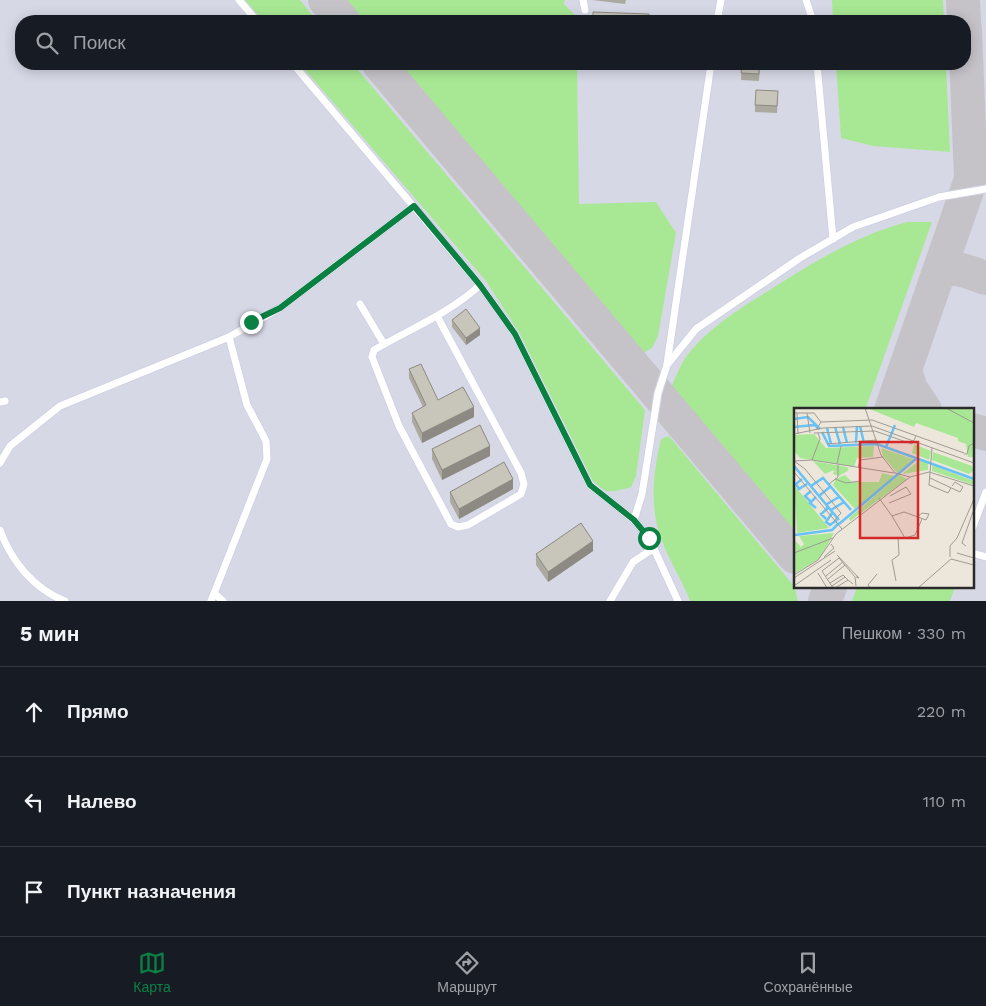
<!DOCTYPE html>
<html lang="ru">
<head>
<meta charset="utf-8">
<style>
	:root { --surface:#171b24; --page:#242831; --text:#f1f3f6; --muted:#9ea1a6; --line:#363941; --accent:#0b8043 }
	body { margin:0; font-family:"Work Sans",sans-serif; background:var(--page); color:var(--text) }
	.stop { position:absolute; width:15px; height:15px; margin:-11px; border:4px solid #0b8043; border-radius:50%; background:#fff }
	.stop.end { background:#0b8043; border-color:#fff; box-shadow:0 1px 5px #0008 }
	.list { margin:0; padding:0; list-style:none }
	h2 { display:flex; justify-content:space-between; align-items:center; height:65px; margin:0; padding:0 20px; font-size:21px }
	h2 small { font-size:16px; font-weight:400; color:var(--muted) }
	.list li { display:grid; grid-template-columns:32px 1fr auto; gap:15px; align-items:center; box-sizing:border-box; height:90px; padding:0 20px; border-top:1px solid var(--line) }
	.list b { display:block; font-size:19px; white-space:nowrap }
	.list em { font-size:16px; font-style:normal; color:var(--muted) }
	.icon { flex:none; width:28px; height:28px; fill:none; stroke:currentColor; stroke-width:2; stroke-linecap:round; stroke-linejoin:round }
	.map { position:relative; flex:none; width:986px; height:601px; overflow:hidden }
	.search { position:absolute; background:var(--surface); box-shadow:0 2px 12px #0003; left:15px; right:15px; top:15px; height:55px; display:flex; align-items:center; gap:12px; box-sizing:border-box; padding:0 18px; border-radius:20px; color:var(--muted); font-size:19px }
	.sheet { height:335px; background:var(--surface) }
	nav { display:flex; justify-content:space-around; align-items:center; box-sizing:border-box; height:70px; border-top:1px solid var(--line); background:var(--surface); font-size:14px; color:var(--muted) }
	nav a { display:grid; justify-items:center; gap:2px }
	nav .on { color:var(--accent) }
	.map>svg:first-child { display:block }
	.airport { fill:#d7d8e6; fill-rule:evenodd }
	.green { fill:#a8e894 }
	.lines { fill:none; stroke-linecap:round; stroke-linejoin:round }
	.taxiway { stroke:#c5c3c8; stroke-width:34 }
	.lane-casing { stroke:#d0d2e4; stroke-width:9 }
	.lane { stroke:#fff; stroke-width:7 }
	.wall { fill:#aca9a0 }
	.shaded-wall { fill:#8c8a82 }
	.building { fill:#c8c5ba; stroke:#8c8a82 }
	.route { stroke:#0b8043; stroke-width:6 }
	.inset-river { fill:none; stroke:#66c2f7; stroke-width:2.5 }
	.inset-road { fill:none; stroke:#9f9b94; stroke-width:1 }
	.view { fill:#d62828; fill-opacity:0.15; stroke:#d62828; stroke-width:2.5 }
	.inset-edge { fill:none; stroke:#2a2a2a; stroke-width:2.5 }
</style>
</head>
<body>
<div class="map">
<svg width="986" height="601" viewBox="0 0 986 601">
	<rect width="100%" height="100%" fill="#ede7db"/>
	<path class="airport" d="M0,0H986V601H0ZM21,21H965V64H21ZM795,410H972V587H795Z"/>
	<g class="green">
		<path d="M245,0H300L317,21H263Z"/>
		<path d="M343,0H565L564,4L577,17V21H361Z"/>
		<path d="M832,0H943L944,21H833Z"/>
		<path d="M300,64H353L645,410L636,476L631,487C610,493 605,495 591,478L510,318L486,281Z"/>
		<path d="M396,64H577L579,204L656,202L676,233L658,336L652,348L640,355Z"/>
		<path d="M836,64H946L950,152L873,146L841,138Z"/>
		<path d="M907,222H932L865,410H795V537L669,392C675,379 680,365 688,354C710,327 739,309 768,291C812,263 857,235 907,222Z"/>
		<path d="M669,436L794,586L798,601H690C682,580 670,562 662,541C649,507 653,474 661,439Z"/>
		<path d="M857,587H955L950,601H852Z"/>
	</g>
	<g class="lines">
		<g class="taxiway">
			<path d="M325,0L343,21"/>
			<path d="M963,0L964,21"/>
			<path d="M379,64L795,557"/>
			<path d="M938,275C953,262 969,273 986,278"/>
			<path d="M905,370L911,389L925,410"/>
			<path d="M891,410L971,179L965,29"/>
			<path d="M972,430L986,434"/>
			<path d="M825,601L830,587"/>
		</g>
		<defs>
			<g id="lane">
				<path d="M239,0L257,21"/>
				<path d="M583,0L585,10"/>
				<path d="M806,0L813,21"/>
				<path d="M717,21L721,0"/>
				<path d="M293,64L480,285L515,334L590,485L634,520"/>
				<path d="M817,64L833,239"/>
				<path d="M360,304L384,344"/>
				<path d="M437,316L521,473L524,484L521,494L468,525L458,527L451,524L399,426L372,357L374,350C410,329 450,313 480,285"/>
				<path d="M667,364L711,64"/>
				<path d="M0,402L5,401"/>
				<path d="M0,463L10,446L60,406L229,337"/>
				<path d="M972,529L986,492"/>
				<path d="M0,530C11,561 34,589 65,601"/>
				<path d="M972,553L986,557"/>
				<path d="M215,594L223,601"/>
				<path d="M211,601L267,459L266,441L247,405L229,337L280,308L414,206"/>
				<path d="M610,601L633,562L654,548"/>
				<path d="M678,601L649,538L634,520L642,494L658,393L667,365L696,329L800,258L853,227L939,197L986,189"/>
			</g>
		</defs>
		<use href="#lane" class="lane-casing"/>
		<use href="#lane" class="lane"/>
	</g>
	<g class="wall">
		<path d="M592,0H626L625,4Z"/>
		<path d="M742,64H760L759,81L741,80Z"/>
		<path d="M778,98L777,113L755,112V105Z"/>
		<path d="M452,320L480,335L466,345L452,327Z"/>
		<path d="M409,369L438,400L474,417L422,443L412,422V413L423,407L409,378Z"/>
		<path d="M432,449L490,456L442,480L432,459Z"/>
		<path d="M513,489L459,519L450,502V492Z"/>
		<path d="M593,551L548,582L536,565V554Z"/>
	</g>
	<g class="shaded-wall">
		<path d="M480,328V335L466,345V338Z"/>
		<path d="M474,407V417L422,443V433Z"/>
		<path d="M490,446V456L442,480V470Z"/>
		<path d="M513,479V489L459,519V509Z"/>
		<path d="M593,541V551L548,582V572Z"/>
	</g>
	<g class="building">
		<path d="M593,12L649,14V21H593Z"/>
		<path d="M742,64H759V74L741,73Z"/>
		<path d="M756,90L778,91L777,106L755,105Z"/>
		<path d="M466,309L480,328L466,338L452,320Z"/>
		<path d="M421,364L438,400L463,387L474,407L422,433L412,413L426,405L409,369Z"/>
		<path d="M480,425L490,446L442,470L432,449Z"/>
		<path d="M504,462L513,479L459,509L450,492Z"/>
		<path d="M581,523L593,541L548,572L536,554Z"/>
	</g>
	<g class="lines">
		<path class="route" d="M251,322L280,308L414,206L480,285L515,334L590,485L634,520L649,538"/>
	</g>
	<g transform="translate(794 408)">
		<rect width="180" height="180" fill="#ede7db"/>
		<path d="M73,0H178L180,49H174L172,36L164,33V30L122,15L120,19ZM20,26L32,40L80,38L79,49L63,50L60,59L6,50L0,43V27ZM120,36L137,43L135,52L118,45ZM87,40L119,51V52L103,65L89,48ZM139,44L178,58L180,62L175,66L138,52ZM126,52L134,55V62L108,66ZM19,53L53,59L55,62L45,68L39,66L40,62L31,66ZM138,57L180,73V77L138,63ZM88,65L100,68L61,101L39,77L42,71L51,67L58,74H85ZM105,67L113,71L56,113L55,110ZM0,77L35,120L3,125ZM40,125L26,150L0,166V131L7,139L10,136L5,128Z" fill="#a8e894"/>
		<path class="inset-river" d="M0,11L14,9L26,21L20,17L0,19M66,18L70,35M41,19L46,36M49,19L53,35M33,20L37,36M28,24L35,38L83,36L180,71M62,35L63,18M92,39L101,17M0,58L45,112M8,71L2,76L5,81L13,76M17,78L29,70L57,102M25,88L37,78M17,94L11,88L17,83M22,100L16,95L22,89M37,102L50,94M38,105L32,114L36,117L43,112M32,111L27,106L33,101V96L45,89M45,116L123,50M1,127L38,122L45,115"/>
		<path class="inset-road" d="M71,0L87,47L101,65L116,69L135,64L180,78M152,0L180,15M0,5H20L27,14M3,5L4,26M13,5L16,25M22,22L27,14L78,12L170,45M20,25L81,23L118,36L122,28M0,26L29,20L78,18L180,55M33,36L83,32M138,40L135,77L154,85L157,80M170,46H173L175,38L180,35M18,52L26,31L24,25M0,53L18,52L100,65M0,53L11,61L47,105L40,113M43,56L47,38M64,60L66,52L89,49M0,64L48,121M136,70L166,84L169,79L161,74L158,78M41,71L52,75L66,73M35,76L44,69V57M85,90L98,108L110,104L124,109L132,112L135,106L128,105L123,109M95,95L117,86L112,79L96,88M98,108L111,130L121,127L128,111M172,138L168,135L180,101M0,145L39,130M163,145L180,150M43,147L65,170L62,169M30,149L40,140L37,136M156,149V138L163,130L180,91M24,165L33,180M0,167L24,152L42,126L116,69M32,168L49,154M0,170L41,143M34,171L51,157M102,173L98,152L105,147L104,129M36,175L49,167L51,169M0,178L37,152M38,178L51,169L54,172M39,180L28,163L45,150L61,169L62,178M41,180L54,172L59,176M76,180L74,177L83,166M124,180L157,151L180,157"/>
		<path class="view" d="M66,34H124V130H66Z"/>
		<rect width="180" height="180" class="inset-edge"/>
	</g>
</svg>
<div class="stop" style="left:649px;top:538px"></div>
<div class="stop end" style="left:251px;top:322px"></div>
<div class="search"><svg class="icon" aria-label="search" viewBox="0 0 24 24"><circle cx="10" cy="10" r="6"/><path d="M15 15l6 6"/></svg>Поиск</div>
</div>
<section class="sheet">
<h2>5 мин<small>Пешком · 330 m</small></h2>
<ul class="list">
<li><svg class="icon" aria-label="ahead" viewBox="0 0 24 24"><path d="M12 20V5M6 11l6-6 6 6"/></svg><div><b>Прямо</b></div><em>220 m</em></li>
<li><svg class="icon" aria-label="left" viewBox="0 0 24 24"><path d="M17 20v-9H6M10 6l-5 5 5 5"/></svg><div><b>Налево</b></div><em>110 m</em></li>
<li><svg class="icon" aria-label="arrive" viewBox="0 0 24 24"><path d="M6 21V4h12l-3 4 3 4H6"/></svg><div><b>Пункт назначения</b></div></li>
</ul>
</section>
<nav>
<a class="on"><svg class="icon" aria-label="map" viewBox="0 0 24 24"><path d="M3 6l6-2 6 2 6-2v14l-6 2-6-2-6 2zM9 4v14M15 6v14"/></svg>Карта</a>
<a><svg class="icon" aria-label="directions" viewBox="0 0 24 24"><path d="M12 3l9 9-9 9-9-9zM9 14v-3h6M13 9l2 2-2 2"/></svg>Маршрут</a>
<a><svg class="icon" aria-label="saved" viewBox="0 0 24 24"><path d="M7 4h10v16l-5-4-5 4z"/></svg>Сохранённые</a>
</nav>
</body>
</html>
